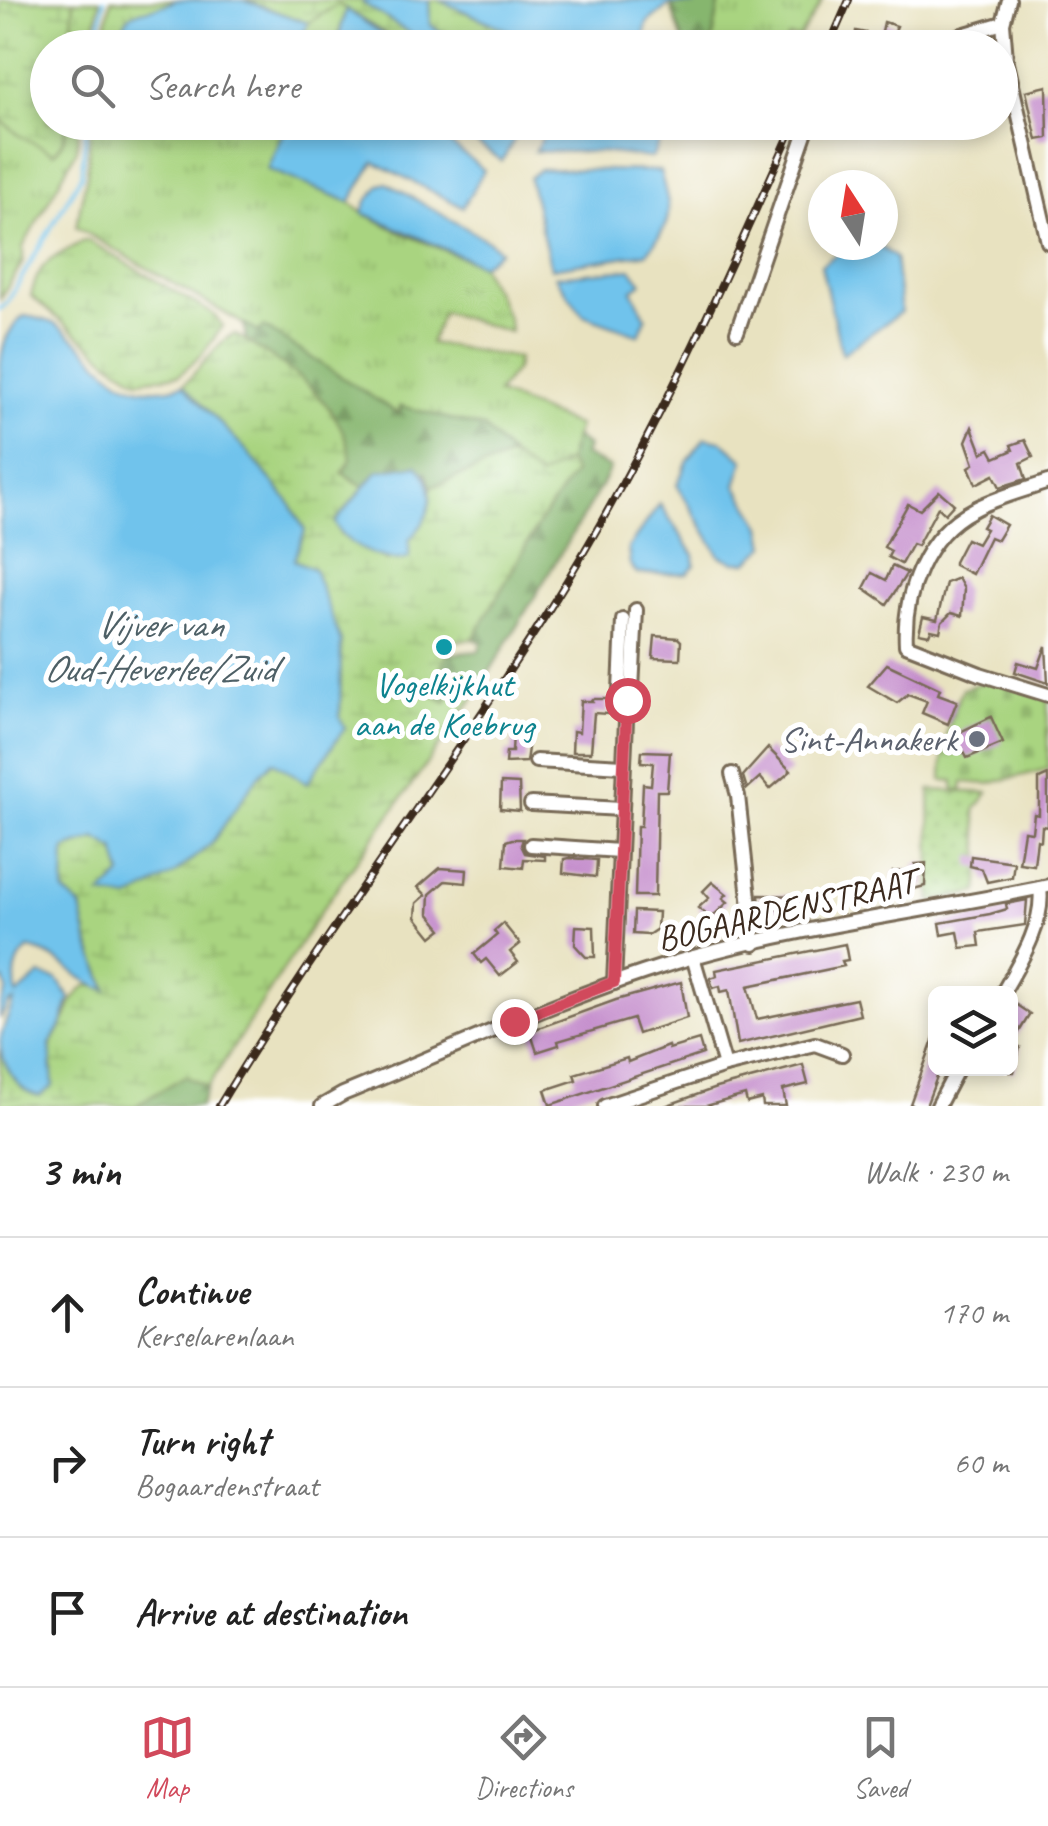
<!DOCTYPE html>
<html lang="en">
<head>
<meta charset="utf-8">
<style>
	:root { --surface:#fff; --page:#f2f2f2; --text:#222; --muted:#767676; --line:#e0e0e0; --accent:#d1495b }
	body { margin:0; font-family:Caveat,sans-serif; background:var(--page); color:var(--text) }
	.controls { position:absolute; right:30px; bottom:30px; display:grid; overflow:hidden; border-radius:15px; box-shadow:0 5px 15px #0003 }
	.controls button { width:90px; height:90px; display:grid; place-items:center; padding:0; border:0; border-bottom:2px solid var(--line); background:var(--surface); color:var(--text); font:50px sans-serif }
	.compass { position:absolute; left:808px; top:170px; width:90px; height:90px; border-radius:50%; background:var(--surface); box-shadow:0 5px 15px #0003; rotate:348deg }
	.stop { position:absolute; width:30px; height:30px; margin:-22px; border:8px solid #d1495b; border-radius:50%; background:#fff }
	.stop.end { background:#d1495b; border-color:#fff; box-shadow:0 2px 10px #0008 }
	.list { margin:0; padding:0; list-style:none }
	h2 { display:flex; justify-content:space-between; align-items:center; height:130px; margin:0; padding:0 40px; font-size:42px }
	h2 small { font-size:32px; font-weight:400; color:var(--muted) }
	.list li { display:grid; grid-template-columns:65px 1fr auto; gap:30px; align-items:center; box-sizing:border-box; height:150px; padding:0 40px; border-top:2px solid var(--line) }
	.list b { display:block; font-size:38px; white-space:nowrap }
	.list p { margin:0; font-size:32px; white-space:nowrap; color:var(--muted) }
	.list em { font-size:32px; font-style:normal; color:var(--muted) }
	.icon { flex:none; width:55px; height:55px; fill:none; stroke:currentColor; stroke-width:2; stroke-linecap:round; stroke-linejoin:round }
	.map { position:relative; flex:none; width:1048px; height:1106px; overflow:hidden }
	.search { position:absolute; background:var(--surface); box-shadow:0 5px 15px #0003; left:30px; right:30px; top:30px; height:110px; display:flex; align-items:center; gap:25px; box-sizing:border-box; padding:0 35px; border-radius:55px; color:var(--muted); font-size:38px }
	.sheet { height:580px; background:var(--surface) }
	nav { display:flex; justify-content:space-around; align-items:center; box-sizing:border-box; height:140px; border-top:2px solid var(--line); background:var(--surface); font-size:28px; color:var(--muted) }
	nav a { display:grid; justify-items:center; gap:5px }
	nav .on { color:var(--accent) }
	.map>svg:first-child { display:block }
	.grass { fill:url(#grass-tufts); stroke:#727f4f; stroke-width:2.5 }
	.forest { fill:url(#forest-firs); stroke:#607046; stroke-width:2.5 }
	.wetland { fill:url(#wetland-marsh); stroke:#727f4f; stroke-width:2.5 }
	.cemetery { fill:url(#cemetery-stones); stroke:#727f4f; stroke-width:2.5 }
	.park { fill:url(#park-dots); stroke:#727f4f; stroke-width:2.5 }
	.water { fill:#70c3ec; stroke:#567685; stroke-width:2.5 }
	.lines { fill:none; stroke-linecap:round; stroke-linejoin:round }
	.stream { stroke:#70c3ec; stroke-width:4 }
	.building { fill:#c58ecc }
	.minor-casing { stroke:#786a57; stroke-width:18 }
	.minor { stroke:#fff; stroke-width:12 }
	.rail-casing { stroke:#3b2a1e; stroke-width:8 }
	.rail { stroke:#fff; stroke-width:4; stroke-dasharray:11; stroke-linecap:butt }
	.route { stroke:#d1495b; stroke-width:12 }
	.culture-dot { fill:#0f9aa8; stroke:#fff; stroke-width:4 }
	.worship-dot { fill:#6b7280; stroke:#fff; stroke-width:4 }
	.labels { text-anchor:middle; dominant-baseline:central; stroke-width:10; stroke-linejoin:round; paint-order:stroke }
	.culture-label { font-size:35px; fill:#0d838f; stroke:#fff }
	.worship-label { font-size:35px; fill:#5b616d; stroke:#fff; text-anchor:end }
	.street-label { font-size:35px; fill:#3b2a1e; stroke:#fff }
	.water-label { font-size:38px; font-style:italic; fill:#4e6066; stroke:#fff }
</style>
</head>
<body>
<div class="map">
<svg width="1048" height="1106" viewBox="0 0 1048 1106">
	<defs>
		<pattern id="grass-tufts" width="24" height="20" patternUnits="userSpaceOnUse" patternTransform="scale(2.5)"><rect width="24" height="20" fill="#a9d480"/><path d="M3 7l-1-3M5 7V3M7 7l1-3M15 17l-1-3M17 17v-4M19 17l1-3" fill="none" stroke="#92b66e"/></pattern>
		<pattern id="forest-firs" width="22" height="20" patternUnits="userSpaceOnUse" patternTransform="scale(2.5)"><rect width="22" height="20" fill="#86b66e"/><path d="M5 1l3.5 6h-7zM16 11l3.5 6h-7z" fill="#6f945a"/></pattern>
		<pattern id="wetland-marsh" width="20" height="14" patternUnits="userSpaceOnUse" patternTransform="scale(2.5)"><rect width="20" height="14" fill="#a9d480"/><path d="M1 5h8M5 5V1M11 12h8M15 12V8" fill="none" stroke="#92b66e"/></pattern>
		<pattern id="cemetery-stones" width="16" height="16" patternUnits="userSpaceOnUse" patternTransform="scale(2.5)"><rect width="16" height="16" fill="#a9d480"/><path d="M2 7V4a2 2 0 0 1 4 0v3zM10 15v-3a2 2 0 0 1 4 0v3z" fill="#92b66e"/></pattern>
		<pattern id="park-dots" width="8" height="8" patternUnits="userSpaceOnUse" patternTransform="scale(2.5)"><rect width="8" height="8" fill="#a9d480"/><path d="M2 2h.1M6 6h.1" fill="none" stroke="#92b66e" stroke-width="1.8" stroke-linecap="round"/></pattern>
	</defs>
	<rect width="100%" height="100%" fill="#fff"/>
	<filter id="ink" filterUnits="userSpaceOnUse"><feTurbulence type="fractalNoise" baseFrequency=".01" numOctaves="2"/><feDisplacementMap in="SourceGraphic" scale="20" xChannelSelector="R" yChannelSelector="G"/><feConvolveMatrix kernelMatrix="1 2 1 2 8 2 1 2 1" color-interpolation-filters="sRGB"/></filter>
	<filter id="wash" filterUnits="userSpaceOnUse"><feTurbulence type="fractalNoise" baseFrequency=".0048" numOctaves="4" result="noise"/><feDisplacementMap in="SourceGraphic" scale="40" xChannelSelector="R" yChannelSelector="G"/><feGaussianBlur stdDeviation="2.25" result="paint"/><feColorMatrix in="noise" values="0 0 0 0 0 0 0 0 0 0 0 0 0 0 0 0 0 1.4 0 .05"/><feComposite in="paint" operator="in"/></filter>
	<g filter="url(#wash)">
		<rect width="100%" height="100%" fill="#e8e2c0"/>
		<g class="grass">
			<path d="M74,0H100L92,47L70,48Z"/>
			<path d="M111,0H176C148,16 126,0 120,41L126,47L101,48Z"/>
			<path d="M720,0H823L799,38L789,37L782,47L711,48Z"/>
			<path d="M338,4L346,9L335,47L297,48L308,23Z"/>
			<path d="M0,119L19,135L66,127V123H80L76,151L23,247V262L0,299Z"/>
			<path d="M91,123H287L267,169L350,202L363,213L400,232L481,265C489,286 511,313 510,332L443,312L430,343L518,358L516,369L497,393L578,426L568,461L539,478L511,456L484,428L400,407L399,413L394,411L76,227L87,174Z"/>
		</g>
		<g class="forest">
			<path d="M695,0H720L711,47H685L670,4L693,5Z"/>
			<path d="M244,324L258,332L264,327L394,411L399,413L401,406L484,428L511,456L431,487L426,473L378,471L364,487L342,472L324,403L301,380L246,341Z"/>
			<path d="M575,437L587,446L584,455L610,468L600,488L475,696L456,684L446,702L429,693L447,654L479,651L481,642L473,639L539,523L574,473L568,461Z"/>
			<path d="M185,1076L208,1087L200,1106H135Z"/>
		</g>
		<g class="wetland">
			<path d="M0,0H74L70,47L48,48V122L66,123C67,133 62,146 54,153L19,135L0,119Z"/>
			<path d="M243,0H363V3L431,47H406L338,4L308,23Z"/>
			<path d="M429,0H439L545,47H461L430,24Z"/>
			<path d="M83,241H89L213,314L223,326L201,356L179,375L138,380L114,365L31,296C40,256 55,259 83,241Z"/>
			<path d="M235,334C283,364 343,399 351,460L342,473L364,487L335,522L340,534L387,561C410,540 430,519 431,487L511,456L539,477L568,461L574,473L539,523L473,639L440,642L443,650L447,649V654L429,693L446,702L456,684L475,696L323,908L208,1087L185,1076L135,1106H0V1052L23,1089L53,1070C46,1050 52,1042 62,1025C74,1003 66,1002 88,985L107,989L88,941L81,907L64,893V849L96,839L116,850L122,875L256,779L273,761L306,782L340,718L341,642L293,560L305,531L290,503L246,450L183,385C199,371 219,339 235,334Z"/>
		</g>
		<path class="cemetery" d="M994,678L1048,699V769L988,784L963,782L962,791L954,790V781L942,780C942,747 948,718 963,689Z"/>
		<path class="park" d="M930,790L988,793L975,810L981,859L978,892L931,902Z"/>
		<g class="water">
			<path d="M176,0H243L308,23L297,47L126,48L120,41C125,0 148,16 176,0Z"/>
			<path d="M363,0H429L430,24L461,47H431L363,3Z"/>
			<path d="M439,0H695L694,5L670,4L647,23L643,42L590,39L579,47H545Z"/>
			<path d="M346,9L401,47H342L337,44Z"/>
			<path d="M424,123L484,170L463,207L374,162L350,202L267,169L287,123Z"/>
			<path d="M448,123H503L518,133L502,161Z"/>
			<path d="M551,123V122L668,123L652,158L604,152L535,151Z"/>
			<path d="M540,169L660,171C671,212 675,218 647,253L551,268L529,178Z"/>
			<path d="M387,183L490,242L500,251L481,265L363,213L366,203L380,185Z"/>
			<path d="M881,247L895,258L901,312L842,354L821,265L843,250Z"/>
			<path d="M631,269L642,283L632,290L646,318L639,335L583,315L555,276Z"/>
			<path d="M24,316C34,318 46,319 55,324C106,357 112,404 183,385L246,450L290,503L305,531L294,560L314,569L341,642L340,718L345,728L307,783L273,761L256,779L211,844L174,874L130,899L101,895L122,875L115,850L96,839L65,849L64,892L81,907L88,941L107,990C77,982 60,953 28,949C14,961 13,978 17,995L40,975L57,979L70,998L61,1026L50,1044L53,1086L40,1096C18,1093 0,1062 0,1040C3,1028 9,1013 14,1001L8,1004L0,1019V1005L7,990L4,980L0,981V370C2,346 5,332 24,316Z"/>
			<path d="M705,438L722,441L744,460L736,485L762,526L766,546L748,562H734L720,556L677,485L688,460Z"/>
			<path d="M417,465C440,489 431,519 409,540V558C389,566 340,544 335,522L378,471Z"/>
			<path d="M660,504L694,555L695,565L687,573L637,574L630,564L628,548Z"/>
		</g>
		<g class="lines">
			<g class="stream">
				<path d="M97,48L104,0"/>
				<path d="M0,309L7,303L81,176L87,122"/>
			</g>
		</g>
		<g id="blocks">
			<g class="building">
				<path d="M884,22L897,26L892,38L898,40L897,47L855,38L856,31L881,36Z"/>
				<path d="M1047,86L1048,138L1037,140L1026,91Z"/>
				<path d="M972,427L982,453L990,449L995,458L1013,450L1011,445L1025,440L1033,457L1021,463L1026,479L1000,487L994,475L976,484L969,467L974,464L966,441Z"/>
				<path d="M939,491L954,504L945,514L938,507L917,546L912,544L901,564L888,557L891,551L884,547L908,504L920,510Z"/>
				<path d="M989,515L1006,525L997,540L990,537L972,574L954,565V562L966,539L977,544L986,529L982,527Z"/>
				<path d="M892,566L907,573L887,604L864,588L872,573L886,580Z"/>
				<path d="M958,578L964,589L962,616L951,613L942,622L940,632L931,630L929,635L919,633L923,617L937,620L946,583Z"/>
				<path d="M655,636L678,638L681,641L680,659L653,658Z"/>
				<path d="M1046,646L1048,683L1015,672L1018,662L1038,668Z"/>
				<path d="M887,664L940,689L938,694L957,701L948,724L922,713L927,701L908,694L897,703L868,686Z"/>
				<path d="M593,699H608L607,714L594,713L591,752H572L573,731L579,732L581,701H593Z"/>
				<path d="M991,717L1003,743L967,758L964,752L954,753L952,736Z"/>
				<path d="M513,733L530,734L526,762L505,763L506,752H512Z"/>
				<path d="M768,748L791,771L770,789L760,777L747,789L743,776Z"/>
				<path d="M642,751L670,752L667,791H657L655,896H635L637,826H641L643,784L651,785L653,763L641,762Z"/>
				<path d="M1048,775V827L1042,826L1041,841L1037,840L1034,865L1019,863L1024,831L1032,832L1034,814L1039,815V779Z"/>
				<path d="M501,783L519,784L520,811L500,809Z"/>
				<path d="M512,839H523L521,845L525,853L545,856V860L524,859L523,868L504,866L506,841Z"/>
				<path d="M971,856L1014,862L1012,877L987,882L982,869L970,866Z"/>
				<path d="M569,858L597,860L596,877L563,873L564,859Z"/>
				<path d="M926,863L925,886L902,892V888L895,889L893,872L916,870L915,864Z"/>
				<path d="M440,868L467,870L466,883L445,881L430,894L429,913L442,929L432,937L416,917L417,903L426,895L418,887Z"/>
				<path d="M712,882L727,894L723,898L728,902L711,918L698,908L709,898L703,891Z"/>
				<path d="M759,895L805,896L808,920L794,923L793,910L767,909L769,927L762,928Z"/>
				<path d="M1027,900L1025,925L978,932L980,946L961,948L958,932L942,935L940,923L990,914L1007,909L1006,904Z"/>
				<path d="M634,911L658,912L657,929L648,935L633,934Z"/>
				<path d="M503,923L520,944L510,952L518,962L500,976L486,959L481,963L474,954L497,935L494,931Z"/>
				<path d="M576,926L594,927L595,957H586L575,945Z"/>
				<path d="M845,944L848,960L842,961L844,966L748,986L757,1019L856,999L860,1015L738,1044L729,990L721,992L720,986L713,988L710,978L717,976L716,970Z"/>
				<path d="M681,982L687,1018L638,1034L633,1019L558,1041L559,1045L537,1052L530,1031L616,1000Z"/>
				<path d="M1015,1004L1030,1014L1011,1045L1020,1047L1014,1072H1010V1012Z"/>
				<path d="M934,1038L936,1068H939L937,1077L926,1106H915L910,1104Z"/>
				<path d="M699,1040L703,1054L550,1105L545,1090L576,1080L574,1074L627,1058L628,1062L668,1046L669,1049Z"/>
				<path d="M803,1065L808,1084L783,1090L786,1106H763L762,1099L747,1103L745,1095L706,1106H665L716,1088Z"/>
			</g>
		</g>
	</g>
	<g filter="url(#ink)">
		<use href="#blocks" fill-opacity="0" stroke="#786a57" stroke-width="2.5"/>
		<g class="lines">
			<defs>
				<g id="minor">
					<path d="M1009,0L1003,23L1006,59L1048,242"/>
					<path d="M918,48L1003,23"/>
					<path d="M737,332L809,122"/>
					<path d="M1048,482C1023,491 996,497 973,510C925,535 903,594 906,645L980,674L1048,695"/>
					<path d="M623,620L620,691L627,699"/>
					<path d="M536,761L623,766"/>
					<path d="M732,774L738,796L754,944"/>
					<path d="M531,804L621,809"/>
					<path d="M531,845L619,851"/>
					<path d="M693,957L725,1066"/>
					<path d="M614,983L627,699L632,690L636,610"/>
					<path d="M1002,994C1019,964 1045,923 1040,888"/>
					<path d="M322,1106L343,1094C458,1047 570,993 690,958C807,925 929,911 1048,886"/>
					<path d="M605,1106L725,1066L815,1044L842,1054"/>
					<path d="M938,1106L958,1068"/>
				</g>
			</defs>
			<use href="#minor" class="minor-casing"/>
			<use href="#minor" class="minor"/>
			<defs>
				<g id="rail">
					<path d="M828,48L849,0"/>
					<path d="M219,1106C322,935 444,777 550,608C647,454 721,289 795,122"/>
				</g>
			</defs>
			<use href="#rail" class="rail-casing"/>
			<use href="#rail" class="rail"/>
		</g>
	</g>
	<g class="lines" filter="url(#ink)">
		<path class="route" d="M514,1021L614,982L627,700"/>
	</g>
	<circle class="culture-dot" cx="444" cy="647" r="10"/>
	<circle class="worship-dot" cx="977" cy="739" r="10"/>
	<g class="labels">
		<g class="culture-label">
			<text x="444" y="684">Vogelkijkhut<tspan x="444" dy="40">aan de Koebrug</tspan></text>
		</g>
		<g class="worship-label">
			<text x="957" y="739">Sint-Annakerk</text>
		</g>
		<g class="street-label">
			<text transform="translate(786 910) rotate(-13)">BOGAARDENSTRAAT</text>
		</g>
		<g class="water-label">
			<text x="159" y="624">Vijver van<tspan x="159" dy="44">Oud-Heverlee/Zuid</tspan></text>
		</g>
	</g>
</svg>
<div class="controls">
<button><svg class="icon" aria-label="layers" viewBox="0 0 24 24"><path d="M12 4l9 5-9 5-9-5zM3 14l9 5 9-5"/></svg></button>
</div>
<svg class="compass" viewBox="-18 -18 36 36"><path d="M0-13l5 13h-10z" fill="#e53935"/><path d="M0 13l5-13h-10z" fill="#767676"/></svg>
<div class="stop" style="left:627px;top:700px"></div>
<div class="stop end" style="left:514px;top:1021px"></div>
<div class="search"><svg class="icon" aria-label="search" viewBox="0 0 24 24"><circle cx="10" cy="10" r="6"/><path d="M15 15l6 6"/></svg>Search here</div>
</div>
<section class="sheet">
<h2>3 min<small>Walk · 230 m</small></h2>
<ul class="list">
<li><svg class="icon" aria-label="ahead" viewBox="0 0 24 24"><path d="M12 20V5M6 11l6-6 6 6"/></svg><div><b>Continue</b><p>Kerselarenlaan</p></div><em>170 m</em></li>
<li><svg class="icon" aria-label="right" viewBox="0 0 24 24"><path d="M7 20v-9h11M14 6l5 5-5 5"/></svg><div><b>Turn right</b><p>Bogaardenstraat</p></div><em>60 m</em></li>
<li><svg class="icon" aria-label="arrive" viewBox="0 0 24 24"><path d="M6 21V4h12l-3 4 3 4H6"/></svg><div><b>Arrive at destination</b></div></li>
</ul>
</section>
<nav>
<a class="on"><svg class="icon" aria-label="map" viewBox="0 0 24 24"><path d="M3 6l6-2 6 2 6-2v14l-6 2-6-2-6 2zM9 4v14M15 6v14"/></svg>Map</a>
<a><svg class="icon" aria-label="directions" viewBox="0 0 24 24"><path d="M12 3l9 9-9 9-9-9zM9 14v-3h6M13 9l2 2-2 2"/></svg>Directions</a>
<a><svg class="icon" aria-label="saved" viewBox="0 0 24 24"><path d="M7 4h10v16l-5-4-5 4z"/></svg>Saved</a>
</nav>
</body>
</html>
